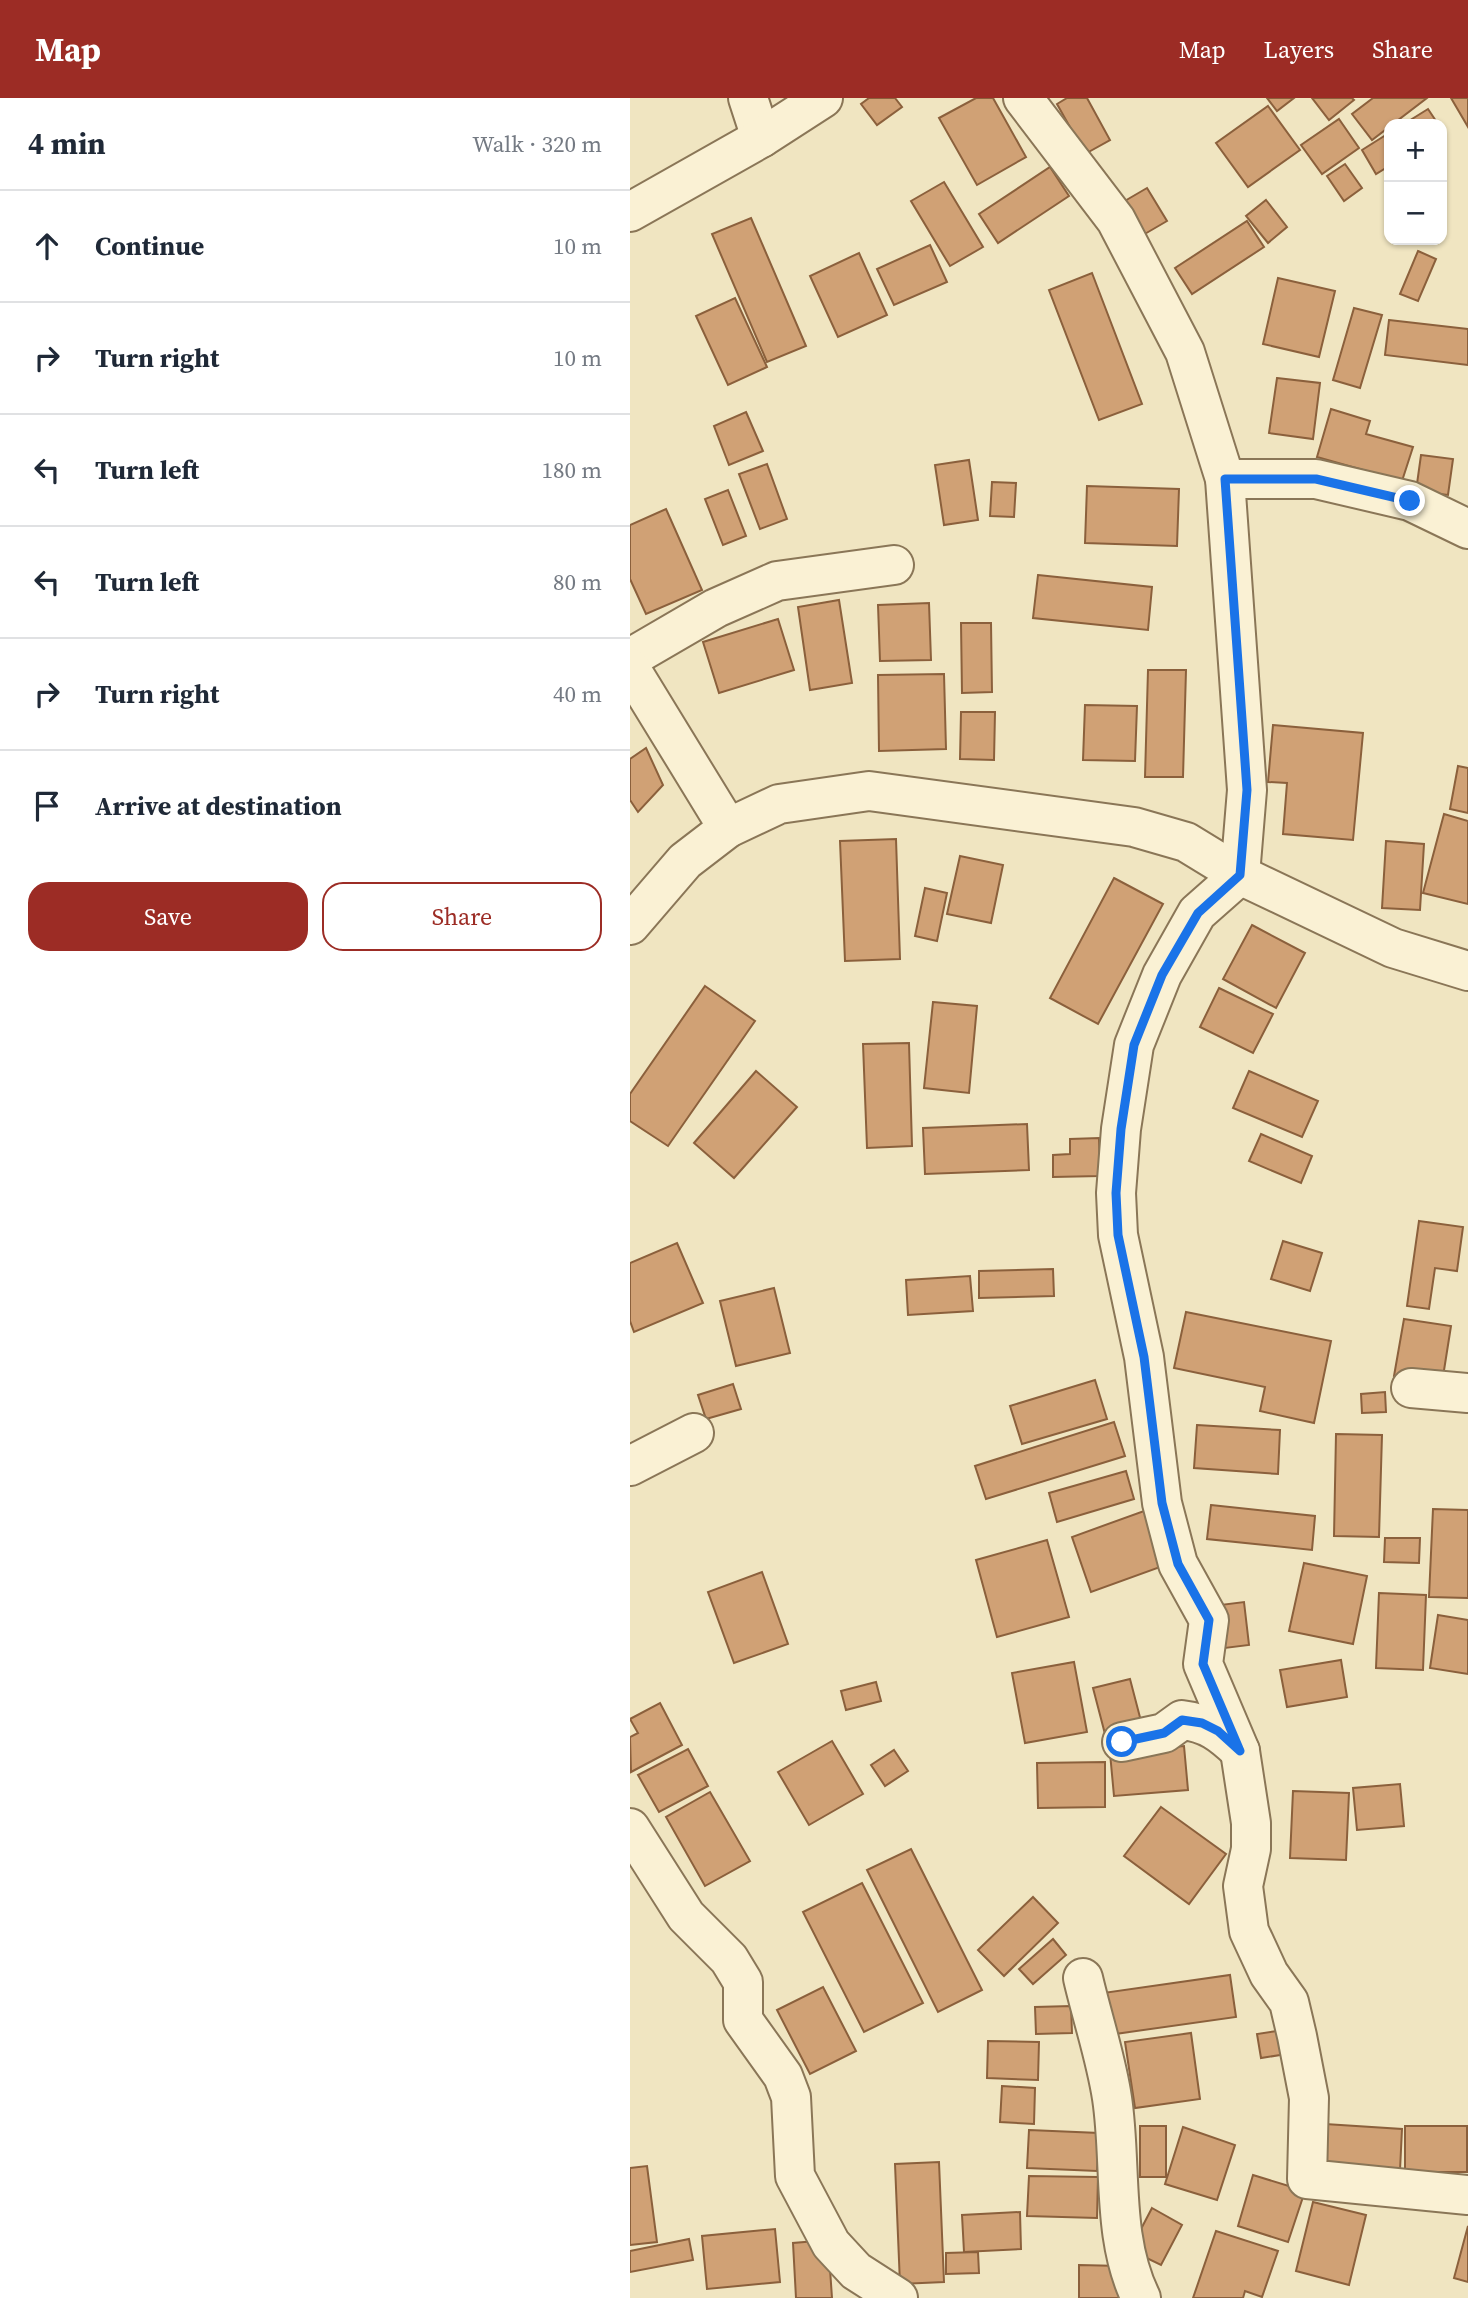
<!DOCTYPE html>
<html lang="en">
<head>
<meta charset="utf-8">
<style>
	:root { --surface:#fff; --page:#f6f6f7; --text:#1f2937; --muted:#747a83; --line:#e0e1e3; --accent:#9c2c25 }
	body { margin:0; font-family:"Source Serif 4",serif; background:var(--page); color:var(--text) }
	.controls { position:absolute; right:21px; top:21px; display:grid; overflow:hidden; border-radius:14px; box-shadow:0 2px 5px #0004 }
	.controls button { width:63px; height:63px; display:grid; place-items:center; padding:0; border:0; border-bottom:2px solid var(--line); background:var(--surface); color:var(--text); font:35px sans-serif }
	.stop { position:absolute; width:21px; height:21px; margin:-16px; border:5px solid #1a73e8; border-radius:50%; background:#fff }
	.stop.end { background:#1a73e8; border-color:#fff; box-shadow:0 2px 7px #0008 }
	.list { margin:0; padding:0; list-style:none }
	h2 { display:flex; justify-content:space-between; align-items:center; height:91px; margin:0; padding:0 28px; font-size:30px }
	h2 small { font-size:23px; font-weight:400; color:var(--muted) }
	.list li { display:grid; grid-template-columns:46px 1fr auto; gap:21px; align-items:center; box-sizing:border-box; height:112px; padding:0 28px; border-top:2px solid var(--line) }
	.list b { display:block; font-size:26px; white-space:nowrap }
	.list em { font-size:23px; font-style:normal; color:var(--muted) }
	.actions { display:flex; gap:14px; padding:21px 28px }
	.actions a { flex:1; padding:16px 0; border:2px solid var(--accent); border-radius:21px; text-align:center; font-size:24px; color:var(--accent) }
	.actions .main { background:var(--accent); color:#fff }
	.icon { flex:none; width:38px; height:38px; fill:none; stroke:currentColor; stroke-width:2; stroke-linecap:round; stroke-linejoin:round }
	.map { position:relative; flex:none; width:838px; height:2200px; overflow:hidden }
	header { display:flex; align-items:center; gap:42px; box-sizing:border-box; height:98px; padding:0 35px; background:var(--accent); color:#fff }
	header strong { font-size:33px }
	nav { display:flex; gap:38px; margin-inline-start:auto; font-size:24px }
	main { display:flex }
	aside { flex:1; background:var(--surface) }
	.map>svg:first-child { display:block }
	.building { fill:#d0a175; stroke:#8b603c; stroke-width:2 }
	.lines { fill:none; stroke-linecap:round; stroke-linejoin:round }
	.street-casing { stroke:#8a7657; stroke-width:42 }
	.street { stroke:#faf1d4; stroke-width:38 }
	.route { stroke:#1a73e8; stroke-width:9 }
</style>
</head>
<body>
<header>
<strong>Map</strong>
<nav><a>Map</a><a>Layers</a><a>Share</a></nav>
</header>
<main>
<aside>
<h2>4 min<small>Walk · 320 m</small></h2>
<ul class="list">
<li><svg class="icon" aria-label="ahead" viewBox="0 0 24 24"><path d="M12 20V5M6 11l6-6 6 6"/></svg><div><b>Continue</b></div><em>10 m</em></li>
<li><svg class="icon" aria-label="right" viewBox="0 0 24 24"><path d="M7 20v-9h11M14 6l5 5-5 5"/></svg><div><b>Turn right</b></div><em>10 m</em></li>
<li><svg class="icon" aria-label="left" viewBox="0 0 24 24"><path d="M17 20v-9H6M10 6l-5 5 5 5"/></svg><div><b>Turn left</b></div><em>180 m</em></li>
<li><svg class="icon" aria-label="left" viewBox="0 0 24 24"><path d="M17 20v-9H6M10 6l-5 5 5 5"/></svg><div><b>Turn left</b></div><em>80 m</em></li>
<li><svg class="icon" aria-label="right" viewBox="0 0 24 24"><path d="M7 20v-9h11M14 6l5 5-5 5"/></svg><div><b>Turn right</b></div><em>40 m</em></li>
<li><svg class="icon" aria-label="arrive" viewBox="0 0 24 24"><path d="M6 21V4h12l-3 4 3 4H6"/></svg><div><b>Arrive at destination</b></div></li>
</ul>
<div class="actions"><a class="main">Save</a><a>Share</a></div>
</aside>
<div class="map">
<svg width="838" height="2200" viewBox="0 0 838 2200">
	<rect width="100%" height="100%" fill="#f0e5c1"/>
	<g class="building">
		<path d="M239,0H265L272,9L247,27L231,6Z"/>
		<path d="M346,0H363L396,59L347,87L309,20Z"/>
		<path d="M437,0H457L480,42L455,56L427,6Z"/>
		<path d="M637,0H664L647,13Z"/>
		<path d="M682,0H722L724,2L699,22Z"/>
		<path d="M743,0H797L742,42L722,16Z"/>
		<path d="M821,0H838V29Z"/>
		<path d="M638,8L670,52L618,89L586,45Z"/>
		<path d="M798,11L808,26H774Z"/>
		<path d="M709,21L729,50L692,76L671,47Z"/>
		<path d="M759,35V68L746,76L732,52Z"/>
		<path d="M715,66L732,90L714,103L697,78Z"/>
		<path d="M420,69L439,98L368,145L349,116Z"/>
		<path d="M314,84L353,149L320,168L281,103Z"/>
		<path d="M517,90L537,123L513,137L493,104Z"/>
		<path d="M636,102L657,129L638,145L616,118Z"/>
		<path d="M121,120L176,248L137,264L82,136Z"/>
		<path d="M617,123L634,149L562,196L545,170Z"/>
		<path d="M300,147L317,184L264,207L247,171Z"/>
		<path d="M788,153L806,161L788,203L770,196Z"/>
		<path d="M229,155L257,217L208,239L180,178Z"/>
		<path d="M462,175L512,306L469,322L419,192Z"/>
		<path d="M648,180L705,193L689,259L633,246Z"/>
		<path d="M105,200L137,269L98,287L66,218Z"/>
		<path d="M724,210L752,217L730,290L703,282Z"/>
		<path d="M759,222L838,231V267L755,257Z"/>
		<path d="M647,280L690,285L683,341L639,335Z"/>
		<path d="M701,311L740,323L736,336L783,349L772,383L687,359Z"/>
		<path d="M116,314L133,353L99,367L84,328Z"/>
		<path d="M791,357L823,361L818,397L786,393Z"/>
		<path d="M339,362L348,422L314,427L305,367Z"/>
		<path d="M137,366L157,421L130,431L109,376Z"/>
		<path d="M362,384L386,385L384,419L360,418Z"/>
		<path d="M457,388L549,391L547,448L455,445Z"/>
		<path d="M98,392L116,438L93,447L75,401Z"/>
		<path d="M36,411L72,492L16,516L0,481V427Z"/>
		<path d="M408,477L522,489L518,532L403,520Z"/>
		<path d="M209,502L222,585L180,592L168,509Z"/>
		<path d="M299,505L301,562L250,563L248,507Z"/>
		<path d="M148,521L164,572L89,595L73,544Z"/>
		<path d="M331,525H361L362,594L332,595Z"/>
		<path d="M518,572H556L553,679H515Z"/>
		<path d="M314,576L316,651L249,653L248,577Z"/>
		<path d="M455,607L507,608L505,663L453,662Z"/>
		<path d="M331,614H365L364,662L330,661Z"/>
		<path d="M643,627L733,635L723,742L653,736L657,685L638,684Z"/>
		<path d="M16,650L33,687L8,714L0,702V661Z"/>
		<path d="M828,668L838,670V715L820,711Z"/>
		<path d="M814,716L838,723V806L793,795Z"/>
		<path d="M266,741L270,861L215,863L210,743Z"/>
		<path d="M756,743L794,746L790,812L752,810Z"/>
		<path d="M330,758L373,767L361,825L317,816Z"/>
		<path d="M484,780L533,806L468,926L420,900Z"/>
		<path d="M295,790L317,795L307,843L285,838Z"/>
		<path d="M622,827L675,855L646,910L593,881Z"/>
		<path d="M75,888L125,923L38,1048L0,1023V996Z"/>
		<path d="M589,890L643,916L623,955L570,929Z"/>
		<path d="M303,904L347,908L339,995L294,990Z"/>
		<path d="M279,945L282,1048L237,1050L233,946Z"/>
		<path d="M126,973L167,1009L104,1080L64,1045Z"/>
		<path d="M619,973L688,1003L672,1039L603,1010Z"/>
		<path d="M397,1026L399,1072L295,1076L293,1030Z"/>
		<path d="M631,1036L682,1058L671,1085L619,1063Z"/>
		<path d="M469,1040L470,1078L423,1079V1057L440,1056V1041Z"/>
		<path d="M789,1123L833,1129L827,1173L805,1170L799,1211L777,1208Z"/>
		<path d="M653,1143L692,1155L680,1193L641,1181Z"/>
		<path d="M47,1145L73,1205L4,1234L0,1223V1165Z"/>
		<path d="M423,1171L424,1198L349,1200V1173Z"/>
		<path d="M340,1178L343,1213L278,1217L276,1182Z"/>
		<path d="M144,1190L160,1255L106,1268L90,1203Z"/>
		<path d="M556,1214L701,1243L684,1325L630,1313L635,1289L544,1270Z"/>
		<path d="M774,1221L821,1228L812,1285L764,1278Z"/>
		<path d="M465,1282L477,1321L392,1346L380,1308Z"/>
		<path d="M103,1286L111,1311L76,1321L68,1297Z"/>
		<path d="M755,1294L756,1314L732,1315L731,1296Z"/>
		<path d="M484,1324L495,1358L356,1401L345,1368Z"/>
		<path d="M567,1327L650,1332L648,1376L564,1370Z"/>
		<path d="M706,1336L752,1337L749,1439L704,1438Z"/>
		<path d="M496,1373L504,1401L427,1424L419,1395Z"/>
		<path d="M581,1407L685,1418L682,1452L577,1441Z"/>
		<path d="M803,1411L838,1412V1500L799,1499Z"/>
		<path d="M514,1413L533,1468L461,1494L442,1439Z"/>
		<path d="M755,1440H790L789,1465L754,1464Z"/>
		<path d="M417,1442L439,1519L367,1539L346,1462Z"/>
		<path d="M674,1465L737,1478L723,1546L659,1533Z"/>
		<path d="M132,1474L158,1546L104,1565L78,1494Z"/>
		<path d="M749,1495L796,1497L793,1572L746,1570Z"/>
		<path d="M614,1504L619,1547L595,1550L590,1507Z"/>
		<path d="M808,1517L838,1522V1576L800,1570Z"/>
		<path d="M711,1562L717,1599L657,1609L650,1572Z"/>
		<path d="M444,1564L457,1634L395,1645L382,1575Z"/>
		<path d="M500,1581L512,1627L475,1636L463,1590Z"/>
		<path d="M246,1584L251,1603L216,1612L211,1593Z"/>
		<path d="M30,1605L52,1647L1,1674L0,1639L8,1635L0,1621Z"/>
		<path d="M202,1643L233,1696L179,1727L148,1674Z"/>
		<path d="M554,1648L558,1692L484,1698L480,1655Z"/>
		<path d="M58,1651L78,1688L29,1714L8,1677Z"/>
		<path d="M264,1652L278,1673L255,1688L241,1667Z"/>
		<path d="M475,1664V1709L408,1710L407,1665Z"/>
		<path d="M770,1686L774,1728L727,1732L723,1690Z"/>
		<path d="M663,1693L719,1695L716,1762L660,1760Z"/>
		<path d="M80,1694L120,1763L75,1788L36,1719Z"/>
		<path d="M531,1709L596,1756L559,1806L494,1758Z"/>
		<path d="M281,1751L352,1892L308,1914L237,1772Z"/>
		<path d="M232,1785L293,1905L234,1934L173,1814Z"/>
		<path d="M403,1799L428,1825L374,1878L348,1852Z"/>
		<path d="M423,1841L436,1857L403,1886L389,1871Z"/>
		<path d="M600,1877L606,1919L478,1937L473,1895Z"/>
		<path d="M193,1889L226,1953L180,1976L147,1912Z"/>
		<path d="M441,1908L442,1935L406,1936L405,1909Z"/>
		<path d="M654,1932L657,1956L631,1960L627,1936Z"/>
		<path d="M561,1935L570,2001L505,2010L495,1944Z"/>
		<path d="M358,1943L409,1944L408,1982L357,1980Z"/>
		<path d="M372,1988L405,1990L404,2026L370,2024Z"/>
		<path d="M695,2026L772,2031L770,2072L692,2067Z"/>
		<rect x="510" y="2028" width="26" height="51"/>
		<rect x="775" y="2028" width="62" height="46"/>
		<path d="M553,2029L605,2047L587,2102L535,2086Z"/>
		<path d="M399,2032L469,2035L467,2073L397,2070Z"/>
		<path d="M309,2064L314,2184L270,2186L265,2066Z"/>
		<path d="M17,2068L27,2144L0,2147V2070Z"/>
		<path d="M623,2077L675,2093L658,2144L608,2128Z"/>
		<path d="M399,2078L468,2079L467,2120L397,2118Z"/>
		<path d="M683,2104L736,2117L719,2187L666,2173Z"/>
		<path d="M522,2110L552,2127L531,2167L500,2152Z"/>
		<path d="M390,2114L391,2151L334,2154L332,2117Z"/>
		<path d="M838,2128V2184L824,2180Z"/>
		<path d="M145,2131L150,2184L77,2191L72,2138Z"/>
		<path d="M586,2133L648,2153L632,2199L615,2193L613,2200H563Z"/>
		<path d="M59,2141L63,2162L0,2174V2153Z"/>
		<path d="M198,2142L202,2200H166L163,2145Z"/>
		<path d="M348,2154L349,2175L316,2176V2155Z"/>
		<path d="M449,2167L491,2168L490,2200H449Z"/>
	</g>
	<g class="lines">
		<defs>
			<g id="street">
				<path d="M118,0L131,40"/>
				<path d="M393,0L486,122L555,254L595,381L617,692L610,777L567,815L532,877L504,947L491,1031L486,1095L488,1137L514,1259L532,1405L548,1466L579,1522L573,1566L610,1653L621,1725V1751L613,1788L619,1833L639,1876L659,1904L667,1938L679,2000L677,2081L838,2097"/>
				<path d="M0,114L131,40L193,0"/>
				<path d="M595,381H686L780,403L838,431"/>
				<path d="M0,560L86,510L147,483L264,467"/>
				<path d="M0,570L98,730"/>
				<path d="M0,827L55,763L98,730L149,706L239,693L504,729L556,744L610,777L763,850L838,873"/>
				<path d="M781,1290L838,1295"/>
				<path d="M0,1368L64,1335"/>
				<path d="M492,1644L534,1635L552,1622C578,1625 591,1635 610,1653"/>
				<path d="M0,1730L56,1818L99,1861L113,1884V1922L153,1978L161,1999L165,2078L201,2146L226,2173L268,2200"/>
				<path d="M453,1880C462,1919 476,1960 482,2000C492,2065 481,2140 511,2200"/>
			</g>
		</defs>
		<use href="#street" class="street-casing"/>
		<use href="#street" class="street"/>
	</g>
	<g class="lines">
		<path class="route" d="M492,1644L534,1635L552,1622L572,1625L588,1633L610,1653L573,1566L579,1522L548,1466L532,1405L514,1259L488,1137L486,1095L491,1031L504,947L532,877L568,815L610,777L617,692L595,381H686L780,403"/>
	</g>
</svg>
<div class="controls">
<button>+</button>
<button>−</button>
</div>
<div class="stop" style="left:492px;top:1644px"></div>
<div class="stop end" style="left:780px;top:403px"></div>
</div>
</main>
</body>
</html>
